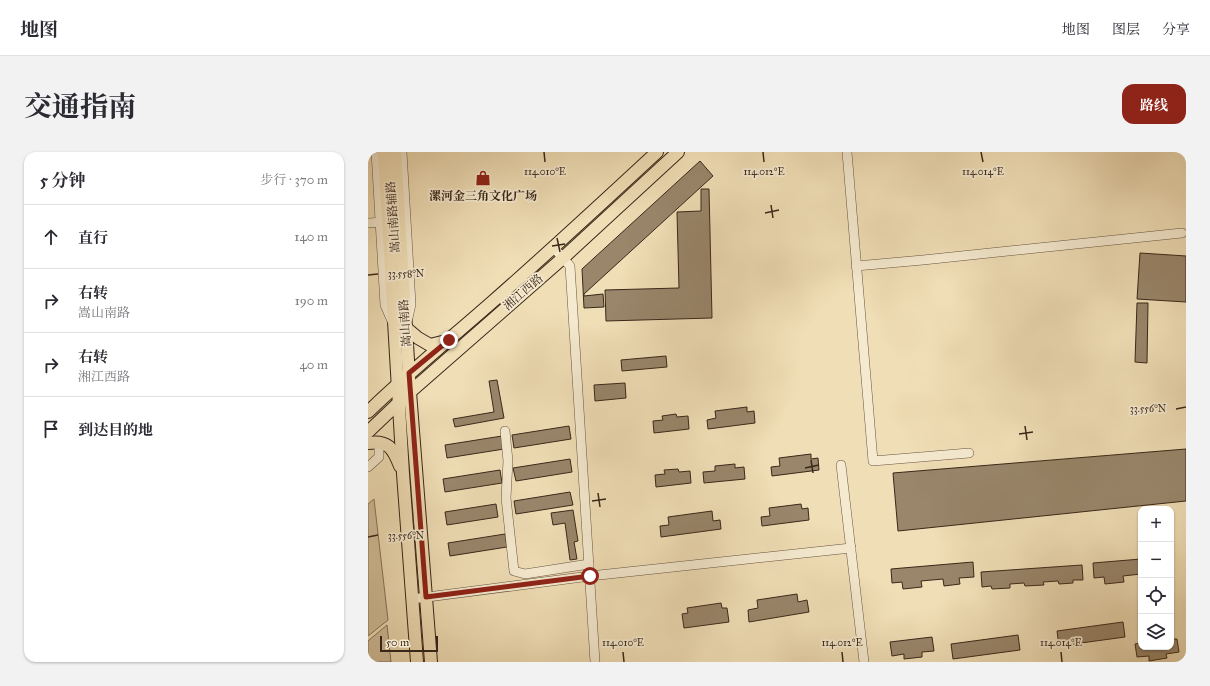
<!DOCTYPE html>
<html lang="zh">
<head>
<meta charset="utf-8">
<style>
	:root { --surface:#fff; --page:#f2f2f3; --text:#2b2b33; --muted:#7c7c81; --line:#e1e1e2; --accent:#8f2418 }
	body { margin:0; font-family:"IM FELL Great Primer","Noto Serif SC",serif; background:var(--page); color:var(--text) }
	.controls { position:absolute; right:12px; bottom:12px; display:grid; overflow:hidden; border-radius:8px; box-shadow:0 1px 3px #0004 }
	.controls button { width:36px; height:36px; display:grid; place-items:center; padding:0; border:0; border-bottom:1px solid var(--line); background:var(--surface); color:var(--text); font:20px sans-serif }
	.scale { position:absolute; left:12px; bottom:10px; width:58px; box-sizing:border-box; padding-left:4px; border:2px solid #3a2719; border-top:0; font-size:11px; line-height:14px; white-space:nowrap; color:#3a2719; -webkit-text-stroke:3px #f5ead0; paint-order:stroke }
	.stop { position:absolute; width:12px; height:12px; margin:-9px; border:3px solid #8f2418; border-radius:50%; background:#fff }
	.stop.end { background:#8f2418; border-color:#fff; box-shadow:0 1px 4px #0008 }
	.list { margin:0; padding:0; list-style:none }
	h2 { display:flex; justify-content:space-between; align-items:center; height:52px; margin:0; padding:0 16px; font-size:17px }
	h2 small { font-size:13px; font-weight:400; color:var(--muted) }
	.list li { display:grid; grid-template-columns:26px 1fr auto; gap:12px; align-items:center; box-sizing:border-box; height:64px; padding:0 16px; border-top:1px solid var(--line) }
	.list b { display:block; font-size:15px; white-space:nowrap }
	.list p { margin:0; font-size:13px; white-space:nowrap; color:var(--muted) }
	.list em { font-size:13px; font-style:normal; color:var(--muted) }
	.icon { flex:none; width:22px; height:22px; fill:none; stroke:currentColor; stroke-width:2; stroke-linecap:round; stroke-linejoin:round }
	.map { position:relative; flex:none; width:818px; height:510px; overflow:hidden; border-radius:12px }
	header { display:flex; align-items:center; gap:24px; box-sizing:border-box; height:56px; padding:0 20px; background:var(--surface); border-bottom:1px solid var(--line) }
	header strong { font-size:19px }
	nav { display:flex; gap:22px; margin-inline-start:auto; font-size:14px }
	.intro { display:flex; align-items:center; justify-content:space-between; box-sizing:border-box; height:96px; padding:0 24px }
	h1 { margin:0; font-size:28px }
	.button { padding:10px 18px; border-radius:12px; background:var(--accent); color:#fff; font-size:14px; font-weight:700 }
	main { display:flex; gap:24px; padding:0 24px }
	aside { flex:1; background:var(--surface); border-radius:12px; box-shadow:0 1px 3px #0004 }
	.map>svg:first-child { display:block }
	.green { fill:#d1bf9b; stroke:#86735a }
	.building { fill:#99866b; stroke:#3a2719 }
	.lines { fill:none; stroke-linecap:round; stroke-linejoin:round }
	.minor-casing { stroke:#685540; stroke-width:10 }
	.major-casing { stroke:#3a2719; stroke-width:14 }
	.minor { stroke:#f5ead0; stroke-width:9 }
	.major { stroke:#f0deb6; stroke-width:12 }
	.route { stroke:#8f2418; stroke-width:5 }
	.ticks { fill:none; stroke:#3a2719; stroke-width:1.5 }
	.labels { text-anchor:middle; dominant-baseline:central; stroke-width:3.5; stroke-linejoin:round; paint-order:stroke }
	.poi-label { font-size:12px; font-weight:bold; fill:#3a2719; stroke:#f5ead0 }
	.street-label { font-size:12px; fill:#3a2719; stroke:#f5ead0 }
	.ticks-label { font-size:10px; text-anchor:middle; fill:#3a2719; stroke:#f5ead0; stroke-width:3.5; stroke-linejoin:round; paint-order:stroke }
</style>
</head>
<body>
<header>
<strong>地图</strong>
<nav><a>地图</a><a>图层</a><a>分享</a></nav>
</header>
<div class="intro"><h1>交通指南</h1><a class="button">路线</a></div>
<main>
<aside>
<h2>5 分钟<small>步行 · 370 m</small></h2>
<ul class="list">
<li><svg class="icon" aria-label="ahead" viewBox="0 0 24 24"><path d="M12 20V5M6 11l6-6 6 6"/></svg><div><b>直行</b></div><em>140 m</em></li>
<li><svg class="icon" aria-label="right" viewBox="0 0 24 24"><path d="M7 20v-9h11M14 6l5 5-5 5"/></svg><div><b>右转</b><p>嵩山南路</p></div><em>190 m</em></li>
<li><svg class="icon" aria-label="right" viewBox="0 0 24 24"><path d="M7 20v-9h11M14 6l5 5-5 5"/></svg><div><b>右转</b><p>湘江西路</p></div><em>40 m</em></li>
<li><svg class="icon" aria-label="arrive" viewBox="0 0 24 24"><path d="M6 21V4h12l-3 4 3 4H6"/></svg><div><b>到达目的地</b></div></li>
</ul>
</aside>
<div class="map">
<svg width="818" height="510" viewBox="0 0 818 510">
	<rect width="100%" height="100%" fill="#f0deb6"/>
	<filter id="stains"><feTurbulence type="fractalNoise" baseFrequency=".005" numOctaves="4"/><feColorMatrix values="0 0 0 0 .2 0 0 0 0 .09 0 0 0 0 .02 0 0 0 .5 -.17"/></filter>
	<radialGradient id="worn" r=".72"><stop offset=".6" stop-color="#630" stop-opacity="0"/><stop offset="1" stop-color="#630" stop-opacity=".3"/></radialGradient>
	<g class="green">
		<path d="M6,347L20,468L0,484V352Z"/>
		<path d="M19,473L23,510H0V489Z"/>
	</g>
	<g class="building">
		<path d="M332,9L345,24L216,142V144L235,142L236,155L216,156L214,117Z"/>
		<path d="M333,37H341L344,166L238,169L237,138L311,136L309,60L333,59Z"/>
		<path d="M772,101L818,104V150L769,147Z"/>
		<path d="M769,151H780L779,211L767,210Z"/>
		<path d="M298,204L299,215L254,219L253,208Z"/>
		<path d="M129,228L136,266L87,275L85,267L126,260L121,229Z"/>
		<path d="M257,231L258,246L227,249L226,233Z"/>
		<path d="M379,255V260L386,259L387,271L340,277L339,268L348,266L347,259Z"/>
		<path d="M308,262L309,265L320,264L321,277L286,281L285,269L295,268L294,264Z"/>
		<path d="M201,274L203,287L146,296L144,283Z"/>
		<path d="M134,284L136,297L79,306L77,293Z"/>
		<path d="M818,297V349L530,379L525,321Z"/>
		<path d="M443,302V307L450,306L451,318L404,324L403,315L412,314L411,306Z"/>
		<path d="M202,307L204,320L148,329L145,316Z"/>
		<path d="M367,312V316L376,315L377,327L336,331L335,320L347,319V314Z"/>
		<path d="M310,317L311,320L322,319L323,331L288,335L287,323L297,322L296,318Z"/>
		<path d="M132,318L134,331L77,340L75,327Z"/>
		<path d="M202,340L205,353L148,362L146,349Z"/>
		<path d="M128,352L130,365L79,373L77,360Z"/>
		<path d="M433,352L434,357L440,356L441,368L394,374L393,365L402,364L401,356Z"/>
		<path d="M205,358L210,389L206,390L209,407L202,408L197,371L185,373L183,361Z"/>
		<path d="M344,359L345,369L352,368L353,377L293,385L292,374L301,373L300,365Z"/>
		<path d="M137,382L139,395L82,404L80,391Z"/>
		<path d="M773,407V422L755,424L756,430L737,432L736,425L726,426L725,411Z"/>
		<path d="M605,410L606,425L591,426L592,432L576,434L575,427L553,429L554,435L535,437L534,430L524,431L523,417Z"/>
		<path d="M714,413L715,428H705V431L691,432L690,429L675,430L676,433L657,434L656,431L642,432V436L624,437L623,434L614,435L613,420Z"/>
		<path d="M429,442L430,450L439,448L441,460L381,470L380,458L390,456L389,448Z"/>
		<path d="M353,451L354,456H359L361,470L316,476L314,462L320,461L319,456Z"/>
		<path d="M755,470L757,485L691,494L689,479Z"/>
		<path d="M650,483L652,498L585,507L583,492Z"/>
		<path d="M564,485L566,499L554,500V505L536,507V502L524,504L522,490Z"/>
		<path d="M803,487H809L811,500L798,502L799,506L781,509V504L769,505L767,492L773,491V495H803Z"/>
	</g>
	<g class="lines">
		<defs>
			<g id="minor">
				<path d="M8,0L17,153L24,169"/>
				<path d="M34,0L43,152L40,166"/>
				<path d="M479,0L505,309L601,301"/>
				<path d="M0,71L17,70"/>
				<path d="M186,96L202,114L227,510"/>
				<path d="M488,114L555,108L814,81"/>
				<path d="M137,279L140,309L138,346L146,419L157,422L221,412"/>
				<path d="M473,313L496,510"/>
				<path d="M0,315L11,305V290"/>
				<path d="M44,447L222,424L483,396"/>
			</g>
			<g id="major">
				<path d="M16,0L35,322L49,510"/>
				<path d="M27,0L42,240L63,510"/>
				<path d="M37,175L50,186L62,193L78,189"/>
				<path d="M0,260C39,222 82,187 123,151C179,102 234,51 289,0"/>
				<path d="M0,280L42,240L195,106L310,0"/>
				<path d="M0,291C20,288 25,296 32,314"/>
			</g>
		</defs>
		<use href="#minor" class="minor-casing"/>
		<use href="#major" class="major-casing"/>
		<use href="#minor" class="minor"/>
		<use href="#major" class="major"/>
	</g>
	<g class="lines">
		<path class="route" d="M81,188L41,221L58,445L222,424"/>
	</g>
	<path class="ticks" d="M176,0L177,10M395,0L396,10M613,0L615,10M403,53L405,66M397,61L411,58M189,86L192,100M184,94L197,92M0,123L10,122M808,257L818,255M657,274L659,288M651,282L665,280M443,308L445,321M437,316L451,313M230,341L232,355M224,349L238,347M0,385L10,383M255,500L256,510M474,500L475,510M693,500L694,510"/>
	<defs>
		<symbol id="shop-bare" viewBox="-9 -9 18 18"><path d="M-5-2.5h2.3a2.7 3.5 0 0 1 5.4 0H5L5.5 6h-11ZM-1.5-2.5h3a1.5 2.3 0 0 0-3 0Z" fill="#8f2418" stroke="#f5ead0" stroke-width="2.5" paint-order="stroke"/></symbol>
	</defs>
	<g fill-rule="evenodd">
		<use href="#shop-bare" x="104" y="15" width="22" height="22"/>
	</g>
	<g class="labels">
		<g class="poi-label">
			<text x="115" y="44">漯河金三角文化广场</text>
		</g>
		<g class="street-label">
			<text transform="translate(25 65) rotate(-94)">嵩山南路辅路</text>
			<text transform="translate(155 140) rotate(-41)">湘江西路</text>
			<text transform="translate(37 171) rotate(-94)">嵩山南路</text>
		</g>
	</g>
	<g class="ticks-label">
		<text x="177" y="23">114.010°E</text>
		<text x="396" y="23">114.012°E</text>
		<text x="615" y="23">114.014°E</text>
		<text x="38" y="125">33.558°N</text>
		<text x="780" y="260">33.556°N</text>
		<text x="38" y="387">33.556°N</text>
		<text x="255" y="494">114.010°E</text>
		<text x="474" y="494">114.012°E</text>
		<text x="693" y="494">114.014°E</text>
	</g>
	<rect width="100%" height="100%" filter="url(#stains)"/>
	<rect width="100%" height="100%" fill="url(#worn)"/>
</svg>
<div class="controls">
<button>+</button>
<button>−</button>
<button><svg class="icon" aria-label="locate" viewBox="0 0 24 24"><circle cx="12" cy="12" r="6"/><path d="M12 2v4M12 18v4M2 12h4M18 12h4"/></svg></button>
<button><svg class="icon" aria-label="layers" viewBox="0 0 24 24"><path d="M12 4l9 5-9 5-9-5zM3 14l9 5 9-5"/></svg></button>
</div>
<div class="scale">50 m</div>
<div class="stop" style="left:222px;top:424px"></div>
<div class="stop end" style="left:81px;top:188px"></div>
</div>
</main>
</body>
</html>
